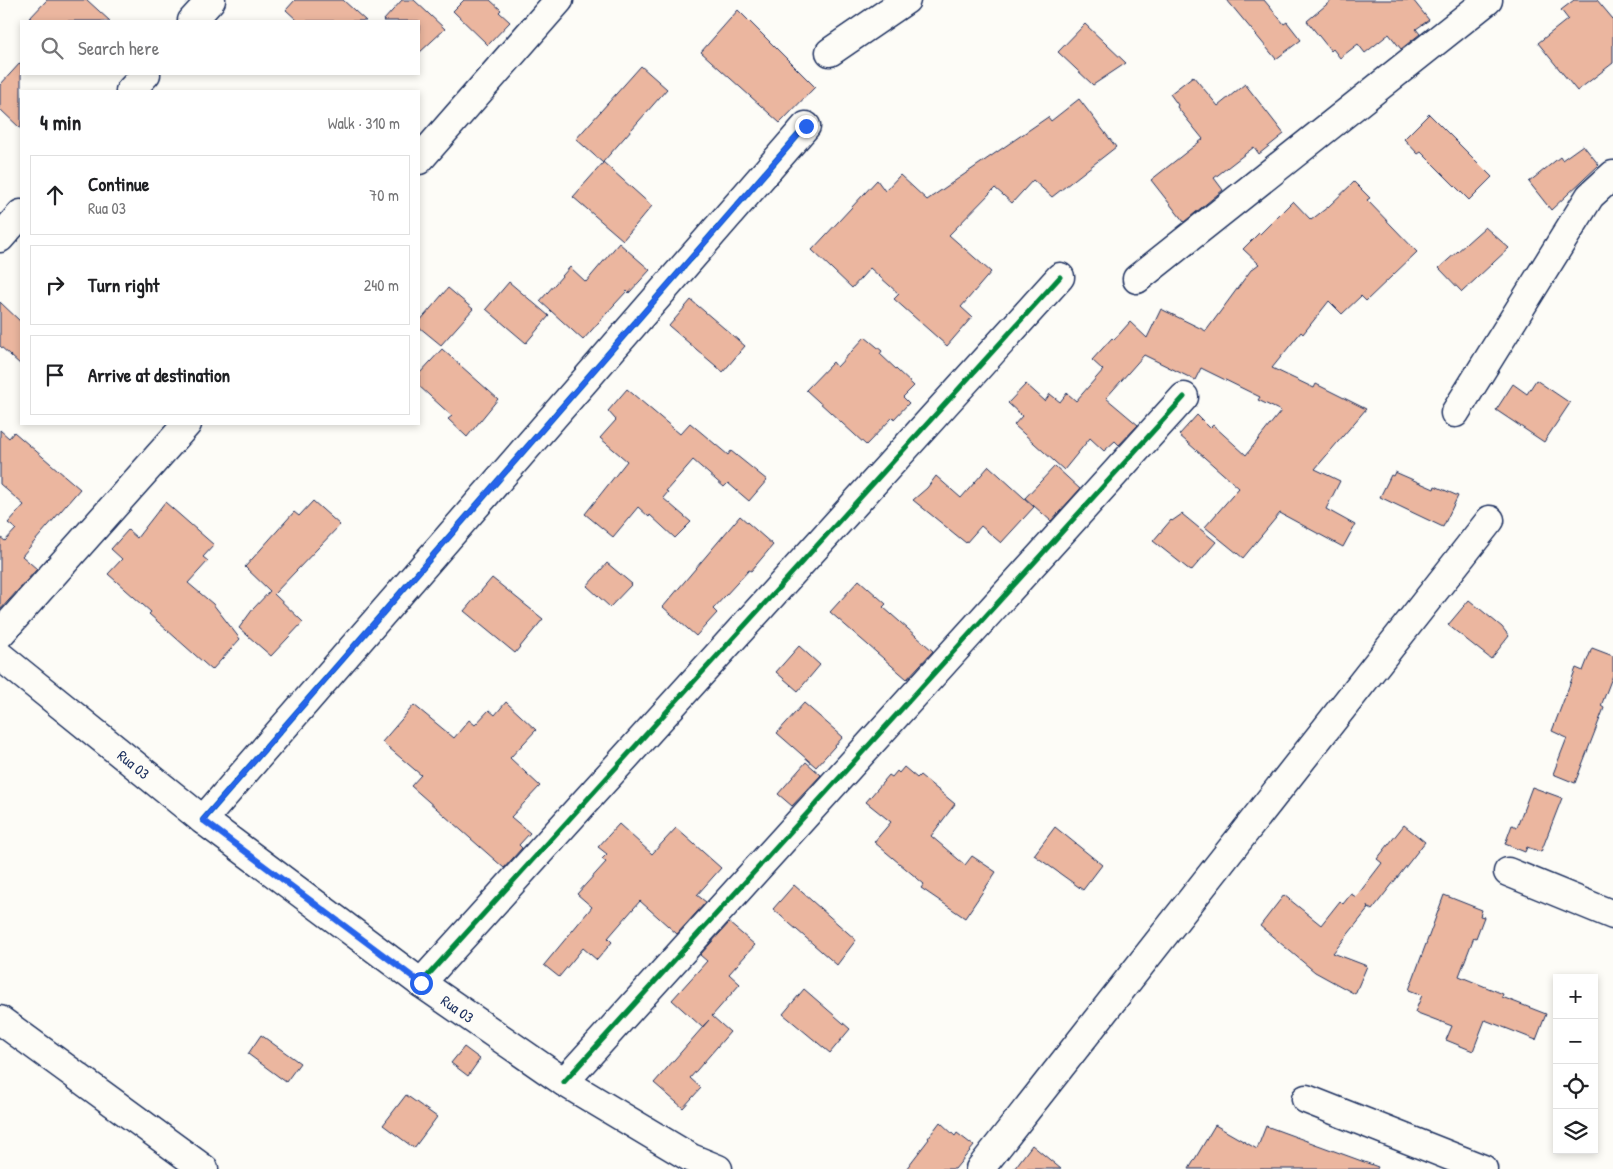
<!DOCTYPE html>
<html lang="en">
<head>
<meta charset="utf-8">
<style>
	:root { --surface:#fff; --page:#f2f2f2; --text:#202124; --muted:#757577; --line:#e0e0e0 }
	body { margin:0; font-family:"Patrick Hand",sans-serif; background:var(--page); color:var(--text) }
	.controls { position:absolute; right:15px; bottom:15px; display:grid; overflow:hidden; border-radius:0px; box-shadow:0 2px 8px #0003 }
	.controls button { width:45px; height:45px; display:grid; place-items:center; padding:0; border:0; border-bottom:1px solid var(--line); background:var(--surface); color:var(--text); font:25px sans-serif }
	.stop { position:absolute; width:15px; height:15px; margin:-11px; border:4px solid #2563eb; border-radius:50%; background:#fff }
	.stop.end { background:#2563eb; border-color:#fff; box-shadow:0 1px 5px #0008 }
	.list { margin:0; padding:0; list-style:none }
	h2 { display:flex; justify-content:space-between; align-items:center; height:65px; margin:0; padding:0 20px; font-size:21px }
	h2 small { font-size:16px; font-weight:400; color:var(--muted) }
	.list li { display:grid; grid-template-columns:32px 1fr auto; gap:15px; align-items:center; box-sizing:border-box; height:80px; margin:0 10px 10px; padding:0 10px; border:1px solid var(--line); border-radius:0px }
	.list b { display:block; font-size:19px; white-space:nowrap }
	.list p { margin:0; font-size:16px; white-space:nowrap; color:var(--muted) }
	.list em { font-size:16px; font-style:normal; color:var(--muted) }
	.icon { flex:none; width:28px; height:28px; fill:none; stroke:currentColor; stroke-width:2; stroke-linecap:round; stroke-linejoin:round }
	.map { position:relative; flex:none; width:1613px; height:1169px; overflow:hidden }
	.search { position:absolute; background:var(--surface); box-shadow:0 2px 8px #0003; left:20px; top:20px; width:400px; height:55px; display:flex; align-items:center; gap:12px; box-sizing:border-box; padding:0 18px; border-radius:0px; color:var(--muted); font-size:19px }
	.panel { position:absolute; background:var(--surface); box-shadow:0 2px 8px #0003; left:20px; top:90px; width:400px; height:335px; border-radius:0px }
	.map>svg:first-child { display:block }
	.building { fill:#ebb69f; stroke:#1b2f5e }
	.lines { fill:none; stroke-linecap:round; stroke-linejoin:round }
	.minor-casing { stroke:#1b2f5e; stroke-width:31 }
	.tertiary-casing { stroke:#1b2f5e; stroke-width:31 }
	.minor { stroke:#fdfcf7; stroke-width:28 }
	.tertiary { stroke:#fdfcf7; stroke-width:28 }
	.cycleway-casing { stroke:#fdfcf7; stroke-width:8 }
	.cycleway { stroke:#00873e; stroke-width:5 }
	.route { stroke:#2563eb; stroke-width:6 }
	.labels { text-anchor:middle; dominant-baseline:central; stroke-width:4.5; stroke-linejoin:round; paint-order:stroke }
	.street-label { font-size:15px; fill:#1b2f5e; stroke:#fdfcf7 }
</style>
</head>
<body>
<div class="map">
<svg width="1613" height="1169" viewBox="0 0 1613 1169">
	<rect width="100%" height="100%" fill="#fdfcf7"/>
	<filter id="ink" filterUnits="userSpaceOnUse"><feTurbulence type="fractalNoise" baseFrequency=".02" numOctaves="2"/><feDisplacementMap in="SourceGraphic" scale="10" xChannelSelector="R" yChannelSelector="G"/><feConvolveMatrix kernelMatrix="1 2 1 2 8 2 1 2 1" color-interpolation-filters="sRGB"/></filter>
	<g filter="url(#ink)">
		<g class="building">
			<path d="M47,0H87L110,21H27Z"/>
			<path d="M295,0H343L366,21H298L286,10Z"/>
			<path d="M402,0H414L445,29L419,53V21H383Z"/>
			<path d="M464,0H490L501,10L499,12L510,22L488,45L453,11Z"/>
			<path d="M1227,0H1264L1284,24L1287,22L1301,40L1276,59Z"/>
			<path d="M1332,0H1413L1429,20L1416,29L1420,34L1401,49L1389,34L1365,53L1358,44L1340,58L1333,49L1331,51L1307,21Z"/>
			<path d="M1574,0H1597L1613,19V63L1577,91L1538,43L1568,19L1561,10Z"/>
			<path d="M738,10L815,87L780,123L701,52Z"/>
			<path d="M1085,24L1126,63L1093,85L1058,52Z"/>
			<path d="M21,62V129L0,109V85Z"/>
			<path d="M641,66L667,89L603,162L652,206L623,240L573,197L603,163L576,139Z"/>
			<path d="M1193,76L1218,106L1245,84L1284,134L1259,154L1254,147L1214,178L1223,190L1184,222L1151,180L1203,139L1177,107L1178,105L1170,94Z"/>
			<path d="M1079,99L1116,147L1052,197L1033,180L1012,203L995,188L949,235L991,272L961,307L972,317L947,346L894,299L899,294L870,268L852,288L812,250L877,180L885,191L900,175L927,200L1048,117L1051,121Z"/>
			<path d="M1429,114L1492,177L1469,200L1421,152L1418,154L1404,139Z"/>
			<path d="M1583,145L1599,165L1551,210L1529,182L1560,157L1562,160Z"/>
			<path d="M1354,182L1370,198L1367,200L1417,252L1366,301L1361,296L1342,314L1329,301L1303,334L1301,332L1272,368L1314,388L1316,384L1366,409L1315,469L1340,481L1326,509L1355,525L1343,547L1280,513L1243,558L1205,527L1239,488L1179,435L1197,415L1210,428L1213,425L1246,455L1281,411L1258,400L1260,397L1201,368L1195,380L1144,355L1106,398L1138,425L1119,445L1115,441L1104,451L1090,438L1064,470L1014,425L1022,416L1008,403L1026,384L1045,401L1050,394L1060,402L1067,393L1076,401L1103,370L1092,360L1112,338L1114,340L1130,322L1147,338L1161,309L1206,331L1251,270L1259,264L1243,249L1259,233L1260,234L1293,201L1311,220L1328,207Z"/>
			<path d="M1485,227L1509,248L1462,292L1439,268Z"/>
			<path d="M619,243L650,270L629,293L627,291L614,305L583,340L540,301L570,267L586,282Z"/>
			<path d="M509,282L549,316L526,343L486,309Z"/>
			<path d="M448,288L473,309L441,345L419,327V322Z"/>
			<path d="M691,300L745,346L723,372L669,326Z"/>
			<path d="M0,302L21,322V365L0,346Z"/>
			<path d="M865,337L882,351L880,354L914,386L903,397L909,403L894,419L893,417L866,445L806,390L833,362L837,367Z"/>
			<path d="M442,349L498,399L467,437L448,419L452,416L419,386V374Z"/>
			<path d="M1536,380L1570,403L1544,442L1496,410L1513,384L1527,394Z"/>
			<path d="M627,389L680,434L690,423L728,455L731,451L767,480L749,501L728,483L724,487L693,460L666,491L668,492L663,498L691,522L675,538L650,515L649,517L638,507L613,537L585,514L627,461L600,438L616,420L608,411Z"/>
			<path d="M0,430L9,438L14,432L80,489L22,556L37,569L0,610V537L5,541L16,529L8,523L24,505L0,484Z"/>
			<path d="M989,466L1034,507L1001,543L981,526L966,543L913,500L927,488L936,476L961,498Z"/>
			<path d="M1055,466L1080,489L1051,521L1025,498Z"/>
			<path d="M1395,472L1434,489L1435,486L1458,496L1443,527L1380,497L1391,475L1393,476Z"/>
			<path d="M313,501L340,525L274,594L303,622L271,656L239,628L253,609L270,591L245,567L294,512L299,516Z"/>
			<path d="M165,502L214,545L203,557L208,561L188,583L213,604L240,639L212,670L149,614L151,612L108,574L122,559L111,549L128,530L137,538Z"/>
			<path d="M1182,514L1216,542L1191,571L1153,541L1171,520L1172,521Z"/>
			<path d="M740,516L773,545L751,571L749,570L713,609L717,613L696,636L663,607Z"/>
			<path d="M607,563L632,584L610,607L587,586Z"/>
			<path d="M492,578L543,619L515,653L464,611Z"/>
			<path d="M859,580L886,604L883,607L933,651L907,679L830,612Z"/>
			<path d="M1469,600L1502,627L1509,636L1491,659L1448,625Z"/>
			<path d="M799,646L820,665L798,691L776,672Z"/>
			<path d="M1592,648L1613,656V675L1601,706L1604,708L1575,783L1553,774L1567,738L1552,731L1576,668L1583,671Z"/>
			<path d="M506,702L536,730L510,758L540,786L511,817L530,833L519,845L522,848L504,868L411,786L421,775L382,742L414,705L454,738L469,720L475,725L489,710L495,715Z"/>
			<path d="M804,703L843,737L816,767L777,733Z"/>
			<path d="M806,762L821,775L792,806L778,794Z"/>
			<path d="M904,767L917,778L920,775L955,804L931,836L965,865L972,856L996,872L965,918L921,888L924,884L874,842L891,822L866,802L889,775L892,777L897,771L899,773Z"/>
			<path d="M1532,787L1562,798L1541,852L1527,847L1525,852L1505,844L1512,825L1517,827Z"/>
			<path d="M619,824L652,854L676,828L721,868L697,895L706,902L677,934L640,901L608,938L612,942L597,960L583,948L559,977L544,965L592,907L577,894L606,862L602,859L607,854L598,847Z"/>
			<path d="M1404,825L1425,842L1372,910L1366,906L1369,908L1333,953L1367,966L1355,994L1315,972L1260,926L1284,895L1321,925L1340,901L1343,904L1351,894L1356,897L1382,863L1377,859Z"/>
			<path d="M1055,827L1102,865L1083,890L1034,855Z"/>
			<path d="M794,885L856,940L837,965L773,909Z"/>
			<path d="M1444,895L1482,910L1480,916L1484,917L1476,938L1474,937L1459,976L1503,994L1502,997L1546,1014L1536,1040L1485,1020L1473,1051L1446,1040L1452,1026L1415,1012L1422,995L1409,990Z"/>
			<path d="M729,923L755,945L729,974L740,984L712,1016L730,1032L690,1078L701,1088L683,1108L654,1083L709,1020L702,1027L672,1000L707,961L700,955Z"/>
			<path d="M804,989L850,1029L830,1053L783,1014Z"/>
			<path d="M261,1035L300,1063L286,1082L248,1054Z"/>
			<path d="M464,1047L480,1059L468,1076L451,1063Z"/>
			<path d="M406,1095L437,1117L414,1148L383,1125Z"/>
			<path d="M940,1122L955,1136L957,1133L974,1146L955,1169H906L929,1139L928,1138Z"/>
			<path d="M1215,1125L1257,1149L1266,1126L1378,1167L1377,1169H1189Z"/>
			<path d="M1032,1145L1061,1169H1014Z"/>
		</g>
		<g class="lines">
			<defs>
				<g id="minor">
					<path d="M192,21L211,0"/>
					<path d="M830,52L906,0"/>
					<path d="M130,91L146,74"/>
					<path d="M419,160L559,0"/>
					<path d="M0,238L21,214"/>
					<path d="M1137,279L1488,0"/>
					<path d="M1455,413L1590,196L1613,175"/>
					<path d="M0,634L187,424"/>
					<path d="M203,820L806,126"/>
					<path d="M1508,872L1613,915"/>
					<path d="M421,983L1060,277"/>
					<path d="M0,1020L204,1169"/>
					<path d="M564,1082L1184,397"/>
					<path d="M1306,1099L1483,1169"/>
					<path d="M980,1169L1490,520"/>
				</g>
				<g id="tertiary">
					<path id="s1" d="M0,656L203,820L421,983L564,1082L691,1158L718,1169"/>
				</g>
			</defs>
			<use href="#minor" class="minor-casing"/>
			<use href="#tertiary" class="tertiary-casing"/>
			<use href="#minor" class="minor"/>
			<use href="#tertiary" class="tertiary"/>
			<defs>
				<g id="cycleway">
					<path d="M203,820L806,126"/>
					<path d="M421,983L1060,277"/>
					<path d="M564,1082L1184,397"/>
				</g>
			</defs>
			<use href="#cycleway" class="cycleway-casing"/>
			<use href="#cycleway" class="cycleway"/>
		</g>
	</g>
	<g class="lines" filter="url(#ink)">
		<path class="route" d="M421,983L203,820L806,126"/>
	</g>
	<g class="labels">
		<g class="street-label">
			<text stroke="none"><textPath href="#s1" startOffset="172">Rua 03</textPath></text>
			<text stroke="none"><textPath href="#s1" startOffset="578">Rua 03</textPath></text>
		</g>
	</g>
</svg>
<div class="controls">
<button>+</button>
<button>−</button>
<button><svg class="icon" aria-label="locate" viewBox="0 0 24 24"><circle cx="12" cy="12" r="6"/><path d="M12 2v4M12 18v4M2 12h4M18 12h4"/></svg></button>
<button><svg class="icon" aria-label="layers" viewBox="0 0 24 24"><path d="M12 4l9 5-9 5-9-5zM3 14l9 5 9-5"/></svg></button>
</div>
<div class="stop" style="left:421px;top:983px"></div>
<div class="stop end" style="left:806px;top:126px"></div>
<div class="search"><svg class="icon" aria-label="search" viewBox="0 0 24 24"><circle cx="10" cy="10" r="6"/><path d="M15 15l6 6"/></svg>Search here</div>
<section class="panel">
<h2>4 min<small>Walk · 310 m</small></h2>
<ul class="list">
<li><svg class="icon" aria-label="ahead" viewBox="0 0 24 24"><path d="M12 20V5M6 11l6-6 6 6"/></svg><div><b>Continue</b><p>Rua 03</p></div><em>70 m</em></li>
<li><svg class="icon" aria-label="right" viewBox="0 0 24 24"><path d="M7 20v-9h11M14 6l5 5-5 5"/></svg><div><b>Turn right</b></div><em>240 m</em></li>
<li><svg class="icon" aria-label="arrive" viewBox="0 0 24 24"><path d="M6 21V4h12l-3 4 3 4H6"/></svg><div><b>Arrive at destination</b></div></li>
</ul>
</section>
</div>
</body>
</html>
